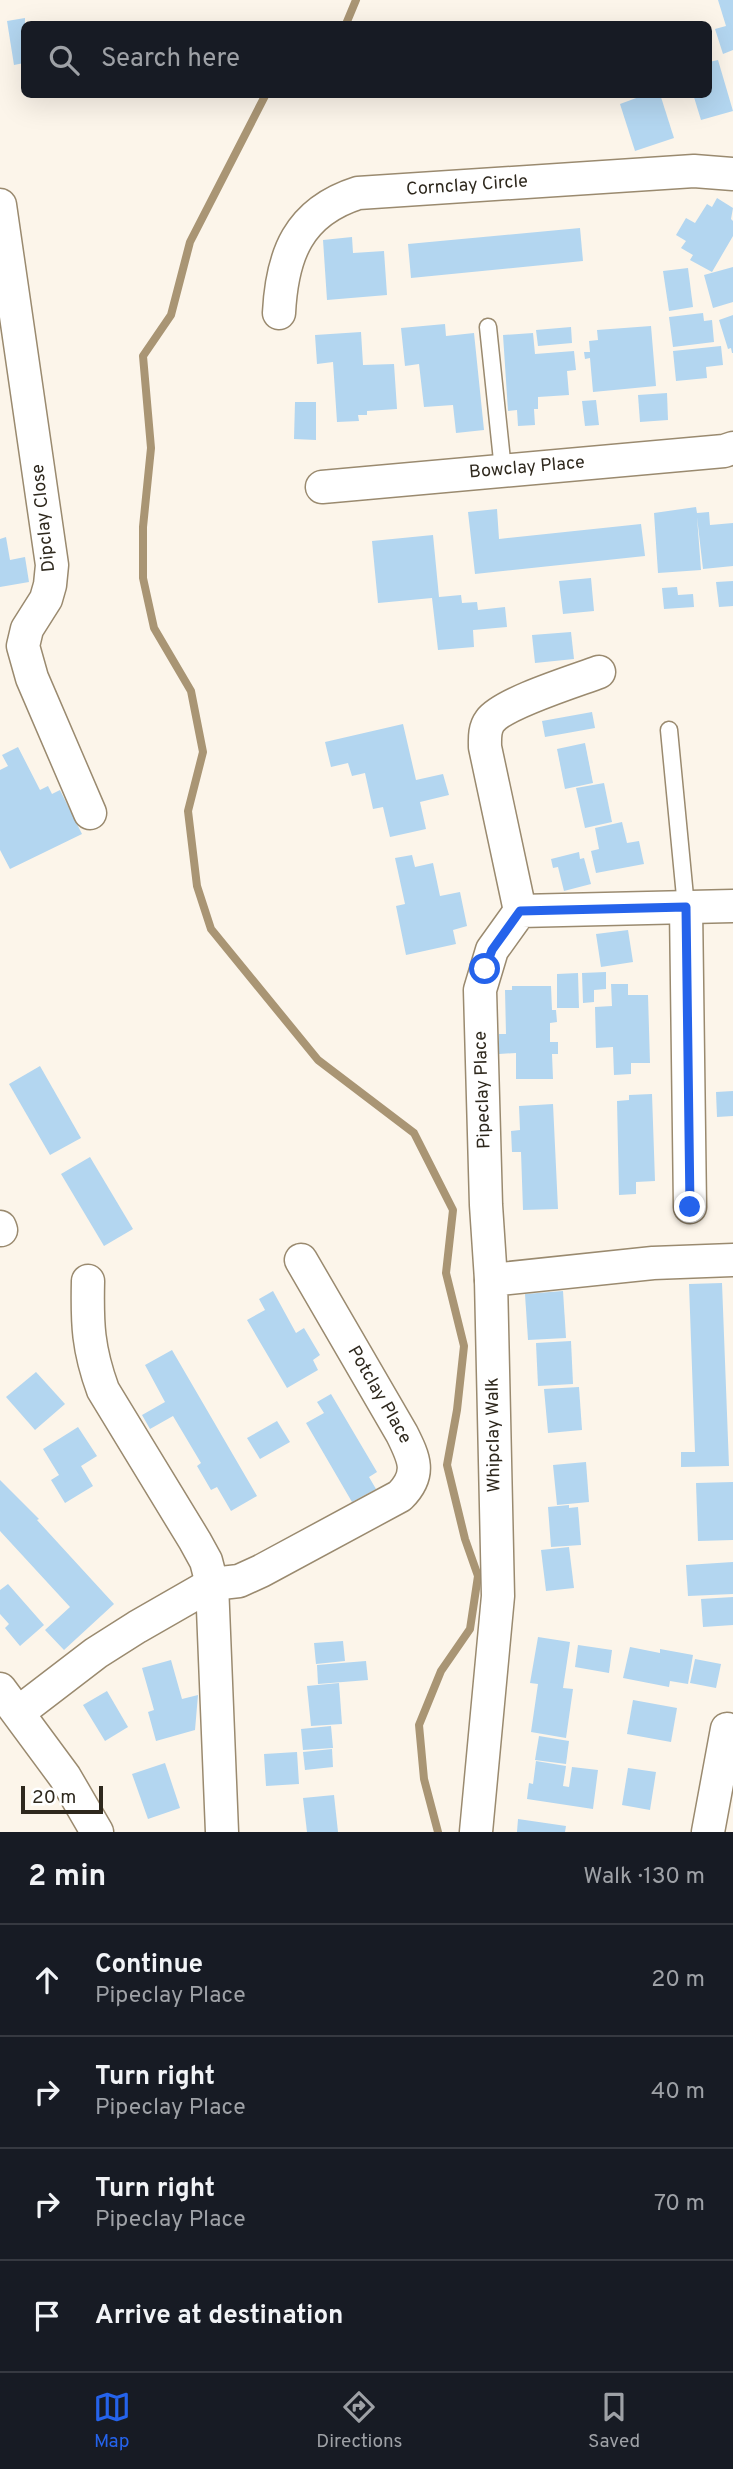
<!DOCTYPE html>
<html lang="en">
<head>
<meta charset="utf-8">
<style>
	:root { --surface:#171b24; --page:#20242c; --text:#f1f3f6; --muted:#9ea1a6; --line:#363941; --accent:#2563eb }
	body { margin:0; font-family:Overpass,sans-serif; background:var(--page); color:var(--text) }
	.scale { position:absolute; left:21px; bottom:18px; width:82px; box-sizing:border-box; padding-left:7px; border:4px solid #2e281d; border-top:0; font-size:19px; line-height:24px; white-space:nowrap; color:#2e281d; -webkit-text-stroke:5px #fff; paint-order:stroke }
	.stop { position:absolute; width:21px; height:21px; margin:-16px; border:5px solid #2563eb; border-radius:50%; background:#fff }
	.stop.end { background:#2563eb; border-color:#fff; box-shadow:0 2px 7px #0008 }
	.list { margin:0; padding:0; list-style:none }
	h2 { display:flex; justify-content:space-between; align-items:center; height:91px; margin:0; padding:0 28px; font-size:30px }
	h2 small { font-size:23px; font-weight:400; color:var(--muted) }
	.list li { display:grid; grid-template-columns:46px 1fr auto; gap:21px; align-items:center; box-sizing:border-box; height:112px; padding:0 28px; border-top:2px solid var(--line) }
	.list b { display:block; font-size:26px; white-space:nowrap }
	.list p { margin:0; font-size:23px; white-space:nowrap; color:var(--muted) }
	.list em { font-size:23px; font-style:normal; color:var(--muted) }
	.icon { flex:none; width:38px; height:38px; fill:none; stroke:currentColor; stroke-width:2; stroke-linecap:round; stroke-linejoin:round }
	.map { position:relative; flex:none; width:733px; height:1832px; overflow:hidden }
	.search { position:absolute; background:var(--surface); box-shadow:0 7px 28px #0002; left:21px; right:21px; top:21px; height:77px; display:flex; align-items:center; gap:18px; box-sizing:border-box; padding:0 24px; border-radius:10px; color:var(--muted); font-size:26px }
	.sheet { height:539px; background:var(--surface) }
	nav { display:flex; justify-content:space-around; align-items:center; box-sizing:border-box; height:98px; border-top:2px solid var(--line); background:var(--surface); font-size:19px; color:var(--muted) }
	nav a { display:grid; justify-items:center; gap:4px }
	nav .on { color:var(--accent) }
	.map>svg:first-child { display:block }
	.lines { fill:none; stroke-linecap:round; stroke-linejoin:round }
	.stream { stroke:#a99574; stroke-width:8 }
	.building { fill:#b3d6f0 }
	.lane-casing { stroke:#9a8a6f; stroke-width:19 }
	.street-casing { stroke:#9a8a6f; stroke-width:35 }
	.lane { stroke:#fff; stroke-width:16 }
	.street { stroke:#fff; stroke-width:32 }
	.route { stroke:#2563eb; stroke-width:9 }
	.labels { text-anchor:middle; dominant-baseline:central; stroke-width:6; stroke-linejoin:round; paint-order:stroke }
	.street-label { font-size:18px; fill:#2e281d; stroke:#fff }
</style>
</head>
<body>
<div class="map">
<svg width="733" height="1832" viewBox="0 0 733 1832">
	<rect width="100%" height="100%" fill="#fcf5ea"/>
	<g class="lines">
		<g class="stream">
			<path d="M346,24L356,0"/>
			<path d="M266,94L190,242L171,315L143,356L151,448L143,527V578L154,628L191,691L203,752L188,811L197,886L211,929L318,1060L414,1133L453,1210L446,1273L464,1346L457,1410L447,1465L465,1539L478,1576L470,1629L441,1671L419,1725L424,1779L438,1832"/>
		</g>
	</g>
	<g class="building">
		<path d="M718,0H733V50L723,54L715,29L726,26Z"/>
		<path d="M25,18L24,63L14,65L7,21Z"/>
		<path d="M718,60L733,111L701,120L693,94H709V62Z"/>
		<path d="M647,94H660L674,138L635,151L620,104Z"/>
		<path d="M717,198L733,208L731,219L733,221V236L712,272L690,260L693,255L681,248L686,241L676,235L686,218L695,223L707,204L712,207Z"/>
		<path d="M580,228L583,261L411,278L408,244Z"/>
		<path d="M352,237L353,253L384,251L387,295L327,300L323,240Z"/>
		<path d="M733,267V302L713,308L704,275Z"/>
		<path d="M688,268L693,307L669,311L663,271Z"/>
		<path d="M703,313L704,321L712,320L714,342L673,347L669,317Z"/>
		<path d="M733,315V353H732L731,348L728,349L719,320Z"/>
		<path d="M445,324L446,336L474,333L484,430L456,433L453,405L424,407L419,364L405,366L401,328Z"/>
		<path d="M651,326L656,386L593,392L590,358L585,359L584,352H590L589,341L598,340L597,330Z"/>
		<path d="M571,327L572,343L538,346L536,330Z"/>
		<path d="M361,332L363,365L394,364L397,409L367,411V415H358L359,421L337,422L333,362L317,364L315,335Z"/>
		<path d="M533,333L535,354L574,351L576,370L567,371L569,395L538,397V409H534L535,425L518,426L517,410L508,411L503,335Z"/>
		<path d="M721,346L723,365L706,367L707,378L676,381L673,351Z"/>
		<path d="M667,393L668,420L640,422L638,395Z"/>
		<path d="M596,400L599,425L585,426L582,401Z"/>
		<path d="M295,402H316V440L294,439Z"/>
		<path d="M696,507L697,513L709,512L710,525L733,523V566L703,569L697,517L701,570L658,573L654,513Z"/>
		<path d="M497,509L499,539L641,524L645,556L475,574L468,512Z"/>
		<path d="M433,535L439,597L461,595L462,603L477,602L478,610L505,607L507,627L473,630L474,647L438,650L432,598L378,603L372,541Z"/>
		<path d="M6,537L10,560L25,557L29,582L0,587V539Z"/>
		<path d="M591,578L594,611L563,614L559,581Z"/>
		<path d="M733,581V606L719,607L716,582Z"/>
		<path d="M677,587L678,595L693,594L694,607L664,609L662,588Z"/>
		<path d="M571,632L574,659L535,663L532,635Z"/>
		<path d="M592,712L595,728L545,737L542,721Z"/>
		<path d="M403,724L416,780L443,774L449,795L420,802L426,829L390,837L383,807L373,809L365,773L352,776L348,763L331,767L325,742Z"/>
		<path d="M585,743L593,783L565,789L557,749Z"/>
		<path d="M18,747L40,790L48,786L52,794L60,790L82,834L10,869L0,850V770L8,766L2,755Z"/>
		<path d="M604,783L612,822L585,828L576,788Z"/>
		<path d="M622,822L627,843L639,841L644,864L596,873L591,851L599,849L595,828Z"/>
		<path d="M579,852L580,859L584,858L591,884L564,891L558,867L553,868L551,859Z"/>
		<path d="M412,855L415,867L433,863L440,896L460,892L467,926L453,930L456,944L406,955L396,906L405,904L395,858Z"/>
		<path d="M628,930L633,962L601,967L596,934Z"/>
		<path d="M606,972V989L594,990V1002L583,1003L582,973Z"/>
		<path d="M578,973L579,1008H557V974Z"/>
		<path d="M611,984H628V995H648L650,1063H631V1074L614,1075L613,1047L596,1048L595,1007L612,1006Z"/>
		<path d="M512,986H551L552,1010H556L557,1022L550,1023V1042H558V1054H552L553,1079H516V1053L499,1054V1034H506L505,990H512Z"/>
		<path d="M40,1066L81,1138L50,1155L9,1084Z"/>
		<path d="M733,1091V1116L717,1117L716,1092Z"/>
		<path d="M652,1094L655,1181L636,1182V1194L619,1195L617,1101L629,1100V1095Z"/>
		<path d="M553,1104L558,1209L523,1210L521,1152H512L511,1131L520,1130L519,1106Z"/>
		<path d="M90,1157L133,1229L104,1246L61,1174Z"/>
		<path d="M722,1283L729,1466L681,1467V1452H695L689,1284Z"/>
		<path d="M273,1291L296,1333L304,1328L320,1355L313,1360L318,1370L287,1388L247,1320L265,1310L259,1299Z"/>
		<path d="M563,1291L566,1338L528,1340L525,1294Z"/>
		<path d="M571,1341L573,1384L538,1386L536,1343Z"/>
		<path d="M172,1350L257,1496L231,1511L217,1487L211,1490L197,1466L201,1463L173,1416L150,1429L142,1415L165,1402L145,1365Z"/>
		<path d="M36,1372L65,1404L35,1430L6,1397Z"/>
		<path d="M579,1387L582,1430L548,1433L544,1389Z"/>
		<path d="M331,1394L377,1472L369,1477L376,1489L352,1502L306,1423L324,1413L317,1402Z"/>
		<path d="M277,1421L290,1442L260,1459L247,1438Z"/>
		<path d="M78,1427L97,1456L81,1466L93,1486L65,1503L51,1480L59,1475L43,1449Z"/>
		<path d="M586,1462L589,1502L557,1505L553,1465Z"/>
		<path d="M0,1480L39,1519L37,1520L114,1604L64,1650L45,1630L70,1607L0,1531Z"/>
		<path d="M733,1482V1540L698,1541L696,1483Z"/>
		<path d="M569,1505V1508L578,1507L581,1545L551,1547L548,1507Z"/>
		<path d="M569,1547L574,1588L546,1591L541,1550Z"/>
		<path d="M733,1562V1594L688,1596L686,1565Z"/>
		<path d="M8,1584L44,1625L20,1646L5,1628L9,1624L0,1614V1590Z"/>
		<path d="M733,1597V1625L703,1627L701,1599Z"/>
		<path d="M538,1637L570,1642L563,1688L573,1689L566,1738L531,1732L538,1684L530,1683Z"/>
		<path d="M343,1641L345,1661L316,1664L314,1643Z"/>
		<path d="M578,1645L612,1650L609,1673L575,1667Z"/>
		<path d="M630,1647L660,1653V1649L693,1655L688,1684L670,1681L669,1687L623,1678Z"/>
		<path d="M695,1659L721,1664L716,1688L690,1683Z"/>
		<path d="M171,1660L182,1699L198,1695L195,1730L156,1741L148,1712L154,1710L142,1668Z"/>
		<path d="M366,1661L368,1680L318,1684L317,1665Z"/>
		<path d="M339,1683L342,1724L311,1726L307,1686Z"/>
		<path d="M107,1691L128,1727L105,1741L83,1705Z"/>
		<path d="M633,1700L677,1708L671,1742L627,1734Z"/>
		<path d="M331,1726L333,1748L303,1750L301,1729Z"/>
		<path d="M539,1736L569,1741L566,1764L535,1760Z"/>
		<path d="M332,1749L333,1767L305,1770L303,1752Z"/>
		<path d="M297,1752L299,1784L266,1786L264,1754Z"/>
		<path d="M536,1761L566,1766L563,1786L569,1787L572,1767L598,1770L593,1809L527,1799L529,1783L533,1784Z"/>
		<path d="M165,1763L180,1808L148,1819L132,1774Z"/>
		<path d="M628,1768L656,1772L650,1810L622,1805Z"/>
		<path d="M334,1795L338,1832H307L303,1798Z"/>
		<path d="M518,1819L566,1826L565,1832H517Z"/>
	</g>
	<g class="lines">
		<defs>
			<g id="lane">
				<path d="M488,327L503,470"/>
				<path d="M669,730L686,907"/>
			</g>
			<g id="street">
				<path d="M0,205L52,565L50,585L46,599L27,629L23,646L32,678L90,813"/>
				<path d="M279,313C282,255 298,212 358,193L694,171L733,174"/>
				<path d="M322,487L724,451L733,448"/>
				<path d="M686,907L690,1207"/>
				<path d="M520,911L485,747C485,739 484,729 490,721C503,703 575,681 599,672"/>
				<path d="M0,1227L1,1230"/>
				<path d="M491,1280L486,1205L480,990L492,950L520,911L733,906"/>
				<path d="M88,1281C87,1324 88,1349 103,1390L195,1541L206,1561L212,1584L222,1832"/>
				<path d="M0,1689L65,1777L97,1832"/>
				<path d="M19,1712L96,1653L137,1627L212,1584L239,1581L261,1571L400,1496C422,1474 414,1458 402,1434L301,1260"/>
				<path d="M476,1832L498,1596L491,1280L653,1263L733,1260"/>
				<path d="M708,1832L727,1729"/>
			</g>
		</defs>
		<use href="#lane" class="lane-casing"/>
		<use href="#street" class="street-casing"/>
		<use href="#lane" class="lane"/>
		<use href="#street" class="street"/>
	</g>
	<g class="lines">
		<path class="route" d="M485,969L492,950L520,911L686,907L690,1207"/>
	</g>
	<g class="labels">
		<g class="street-label">
			<text transform="translate(467 186) rotate(-4)">Cornclay Circle</text>
			<text transform="translate(527 468) rotate(-5)">Bowclay Place</text>
			<text transform="translate(44 518) rotate(-96)">Dipclay Close</text>
			<text transform="translate(483 1090) rotate(-92)">Pipeclay Place</text>
			<text transform="translate(379 1395) rotate(60)">Potclay Place</text>
			<text transform="translate(494 1435) rotate(-91)">Whipclay Walk</text>
		</g>
	</g>
</svg>
<div class="scale">20 m</div>
<div class="stop" style="left:485px;top:969px"></div>
<div class="stop end" style="left:690px;top:1207px"></div>
<div class="search"><svg class="icon" aria-label="search" viewBox="0 0 24 24"><circle cx="10" cy="10" r="6"/><path d="M15 15l6 6"/></svg>Search here</div>
</div>
<section class="sheet">
<h2>2 min<small>Walk · 130 m</small></h2>
<ul class="list">
<li><svg class="icon" aria-label="ahead" viewBox="0 0 24 24"><path d="M12 20V5M6 11l6-6 6 6"/></svg><div><b>Continue</b><p>Pipeclay Place</p></div><em>20 m</em></li>
<li><svg class="icon" aria-label="right" viewBox="0 0 24 24"><path d="M7 20v-9h11M14 6l5 5-5 5"/></svg><div><b>Turn right</b><p>Pipeclay Place</p></div><em>40 m</em></li>
<li><svg class="icon" aria-label="right" viewBox="0 0 24 24"><path d="M7 20v-9h11M14 6l5 5-5 5"/></svg><div><b>Turn right</b><p>Pipeclay Place</p></div><em>70 m</em></li>
<li><svg class="icon" aria-label="arrive" viewBox="0 0 24 24"><path d="M6 21V4h12l-3 4 3 4H6"/></svg><div><b>Arrive at destination</b></div></li>
</ul>
</section>
<nav>
<a class="on"><svg class="icon" aria-label="map" viewBox="0 0 24 24"><path d="M3 6l6-2 6 2 6-2v14l-6 2-6-2-6 2zM9 4v14M15 6v14"/></svg>Map</a>
<a><svg class="icon" aria-label="directions" viewBox="0 0 24 24"><path d="M12 3l9 9-9 9-9-9zM9 14v-3h6M13 9l2 2-2 2"/></svg>Directions</a>
<a><svg class="icon" aria-label="saved" viewBox="0 0 24 24"><path d="M7 4h10v16l-5-4-5 4z"/></svg>Saved</a>
</nav>
</body>
</html>
